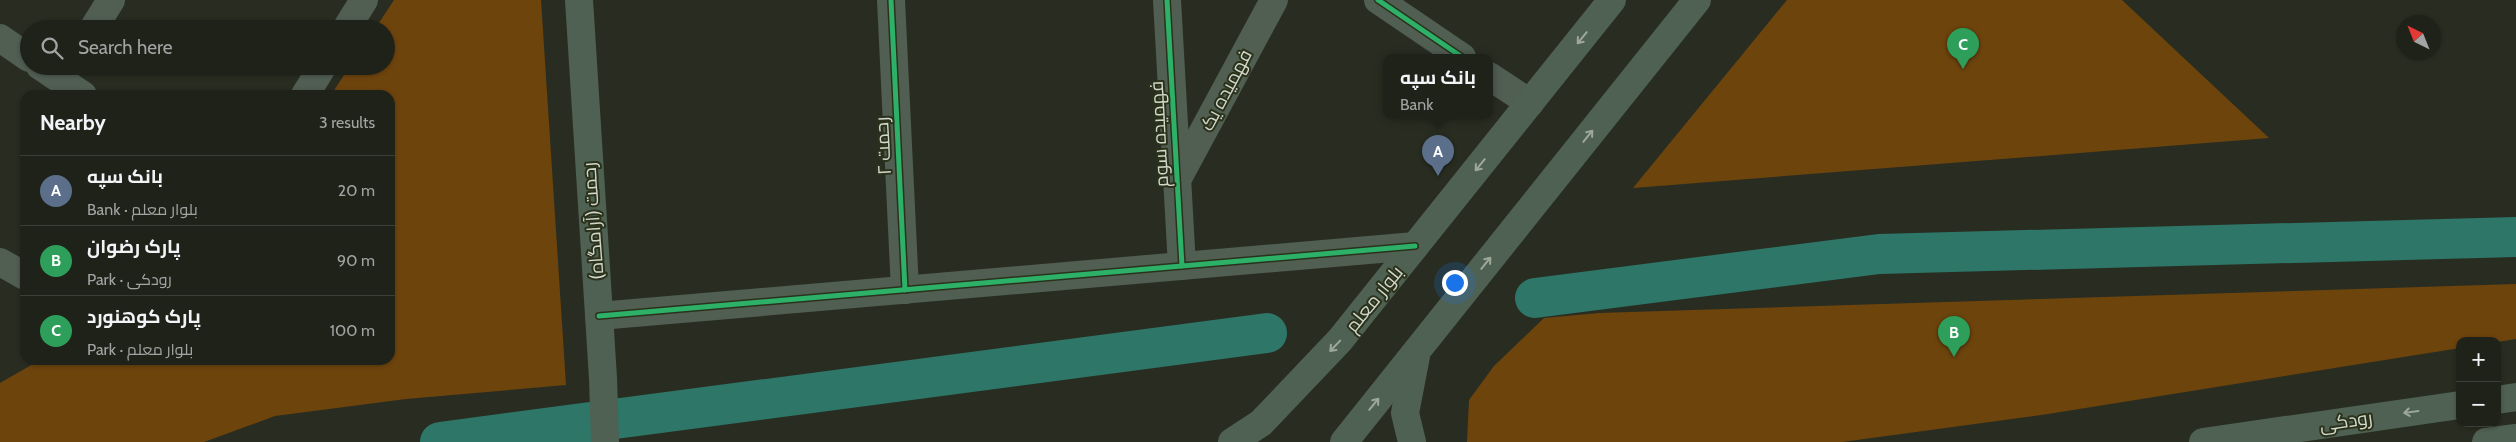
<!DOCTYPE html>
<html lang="en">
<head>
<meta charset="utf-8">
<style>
	:root { --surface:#1f2219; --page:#2c2f26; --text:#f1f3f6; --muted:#a1a4a2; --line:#3c3f38; --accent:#979c8e }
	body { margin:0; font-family:Cabin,Cairo,sans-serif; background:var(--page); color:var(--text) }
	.controls { position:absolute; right:15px; bottom:15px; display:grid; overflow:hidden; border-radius:10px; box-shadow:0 1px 4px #0004 }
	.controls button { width:45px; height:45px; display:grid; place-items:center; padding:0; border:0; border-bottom:1px solid var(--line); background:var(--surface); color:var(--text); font:25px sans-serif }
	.compass { position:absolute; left:2396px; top:15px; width:45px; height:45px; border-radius:50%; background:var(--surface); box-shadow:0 1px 4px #0004; rotate:317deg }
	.you { position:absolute; left:1454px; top:282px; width:18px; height:18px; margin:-12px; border:4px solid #fff; border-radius:50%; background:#1a73e8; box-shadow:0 0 0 8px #1a73e833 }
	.badge { display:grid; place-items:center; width:32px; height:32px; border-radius:50%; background:var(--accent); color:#fff; font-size:16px; font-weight:700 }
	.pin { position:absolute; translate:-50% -41px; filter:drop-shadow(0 1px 2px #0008) }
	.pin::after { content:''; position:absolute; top:26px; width:18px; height:15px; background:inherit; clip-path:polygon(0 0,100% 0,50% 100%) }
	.popup { position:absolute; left:1383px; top:54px; width:110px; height:65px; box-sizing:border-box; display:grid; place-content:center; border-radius:10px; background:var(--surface); filter:drop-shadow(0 1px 4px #0005); font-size:16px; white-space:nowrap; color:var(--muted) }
	.popup b { font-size:19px; color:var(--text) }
	.popup::after { content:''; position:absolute; left:50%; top:100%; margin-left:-10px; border:10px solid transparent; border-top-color:var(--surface) }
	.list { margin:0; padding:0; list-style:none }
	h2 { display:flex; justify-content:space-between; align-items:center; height:65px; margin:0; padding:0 20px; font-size:21px }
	h2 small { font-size:16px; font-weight:400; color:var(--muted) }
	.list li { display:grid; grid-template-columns:32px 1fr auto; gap:15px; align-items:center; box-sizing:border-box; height:70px; padding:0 20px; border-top:1px solid var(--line) }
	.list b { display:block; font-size:19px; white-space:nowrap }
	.list p { margin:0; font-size:16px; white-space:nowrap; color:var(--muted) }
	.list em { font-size:16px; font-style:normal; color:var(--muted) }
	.icon { flex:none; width:28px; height:28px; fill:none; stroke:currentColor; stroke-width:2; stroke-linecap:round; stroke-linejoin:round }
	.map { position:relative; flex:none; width:2516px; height:442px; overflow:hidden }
	.search { position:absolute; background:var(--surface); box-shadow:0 1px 4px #0004; left:20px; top:20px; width:375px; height:55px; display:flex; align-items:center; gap:12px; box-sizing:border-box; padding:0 18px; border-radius:28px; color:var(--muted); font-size:19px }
	.panel { position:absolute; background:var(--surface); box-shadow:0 1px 4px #0004; left:20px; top:90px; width:375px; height:275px; border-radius:15px }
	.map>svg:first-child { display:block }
	.green { fill:#6e440d }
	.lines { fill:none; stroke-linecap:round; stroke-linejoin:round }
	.canal { stroke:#2d7668; stroke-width:40 }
	.street { stroke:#515e52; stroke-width:28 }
	.secondary { stroke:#4f6152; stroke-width:28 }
	.cycleway-casing { stroke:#2b321c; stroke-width:8 }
	.cycleway { stroke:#2db169; stroke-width:5 }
	.oneway { stroke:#9ea899 }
	.labels { text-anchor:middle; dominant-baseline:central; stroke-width:4; stroke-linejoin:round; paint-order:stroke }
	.street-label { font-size:19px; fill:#d2d7c9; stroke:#2b321c }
</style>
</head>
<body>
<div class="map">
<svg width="2516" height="442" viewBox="0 0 2516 442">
	<rect width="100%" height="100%" fill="#292d21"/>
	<g class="green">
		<path d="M394,0H541L566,385L406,399L275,416L204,442H0V383L40,360H390V95H331L350,66H386V29H375Z"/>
		<path d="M1787,0H2122L2269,138L1633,188Z"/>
		<path d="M2516,284V339L2497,342L2460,341V348L2048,414L1842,442H1467L1469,400L1494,366L1544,318L1599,313Z"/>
	</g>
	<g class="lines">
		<g class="canal">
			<path d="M1535,298L1879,254L2516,237"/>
			<path d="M440,442L1267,333"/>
		</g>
		<g class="street">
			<path d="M891,0L905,290"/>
			<path d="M1167,0L1182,266"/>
			<path d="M1378,0L1462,57"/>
			<path d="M93,29L111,0"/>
			<path d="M346,29L364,0"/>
			<path d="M0,38L29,58"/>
			<path d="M40,66L83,95"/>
			<path d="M1489,76L1530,103"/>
			<path d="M305,95L323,66"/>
			<path d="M1177,180L1274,0"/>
			<path d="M0,262L25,276"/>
			<path d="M599,316L1415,246"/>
		</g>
		<g class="secondary">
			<path d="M579,0L603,378L605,442"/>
			<path d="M2497,400L2516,397"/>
			<path d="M1232,442L1261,423L1340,340L1612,0"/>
			<path d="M1344,442L1697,0"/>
			<path d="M1412,442L1405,413L1416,356"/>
			<path d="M2203,442L2460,405"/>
			<path d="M2486,442L2516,438"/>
		</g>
		<defs>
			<g id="cycleway">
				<path d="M891,0L905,290"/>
				<path d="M1167,0L1182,266"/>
				<path d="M1378,0L1462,57"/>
				<path d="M599,316L1415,246"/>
			</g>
		</defs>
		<use href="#cycleway" class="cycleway-casing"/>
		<use href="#cycleway" class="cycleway"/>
	</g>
	<defs><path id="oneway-shaft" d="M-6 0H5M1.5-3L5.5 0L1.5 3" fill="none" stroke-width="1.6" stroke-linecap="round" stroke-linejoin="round" transform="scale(1.25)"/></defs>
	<g class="oneway">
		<use href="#oneway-shaft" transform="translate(1582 38) rotate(129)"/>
		<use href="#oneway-shaft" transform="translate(1588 136) rotate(-51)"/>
		<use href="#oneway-shaft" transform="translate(1480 165) rotate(129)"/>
		<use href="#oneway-shaft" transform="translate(1486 263) rotate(-51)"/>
		<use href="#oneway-shaft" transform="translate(1335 346) rotate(134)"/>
		<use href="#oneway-shaft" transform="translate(1374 404) rotate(-51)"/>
		<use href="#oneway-shaft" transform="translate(2411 412) rotate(172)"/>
	</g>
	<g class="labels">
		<g class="street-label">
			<text transform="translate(1226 90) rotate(-62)">فهمیده یک</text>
			<text transform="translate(1159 134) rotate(-93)">فهمیده سوم</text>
			<text transform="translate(883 146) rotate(-93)">رحمت ۲</text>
			<text transform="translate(593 221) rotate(-94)">رحمت (آرامگاه)</text>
			<text transform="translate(1374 299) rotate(-51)">بلوار معلم</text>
			<text transform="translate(2346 421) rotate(-8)">رودکی</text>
		</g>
	</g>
</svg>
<div class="controls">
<button>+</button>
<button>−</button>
</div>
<svg class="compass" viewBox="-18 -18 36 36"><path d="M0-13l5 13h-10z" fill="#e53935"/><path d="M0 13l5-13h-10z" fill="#a1a4a2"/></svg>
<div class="you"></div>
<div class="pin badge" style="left:1438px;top:176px;background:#5c6f8a">A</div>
<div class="popup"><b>بانک سپه</b>Bank</div>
<div class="pin badge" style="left:1954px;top:357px;background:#2e9e5b">B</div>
<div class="pin badge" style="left:1963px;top:69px;background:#2e9e5b">C</div>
<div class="search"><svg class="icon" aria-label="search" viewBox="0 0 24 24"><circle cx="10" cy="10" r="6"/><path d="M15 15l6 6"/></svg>Search here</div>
<section class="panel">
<h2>Nearby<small>3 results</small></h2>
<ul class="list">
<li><span class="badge" style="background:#5c6f8a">A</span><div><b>بانک سپه</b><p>Bank · بلوار معلم</p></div><em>20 m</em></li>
<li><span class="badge" style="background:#2e9e5b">B</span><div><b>پارک رضوان</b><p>Park · رودکی</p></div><em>90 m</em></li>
<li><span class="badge" style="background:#2e9e5b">C</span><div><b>پارک کوهنورد</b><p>Park · بلوار معلم</p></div><em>100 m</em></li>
</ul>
</section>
</div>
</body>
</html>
